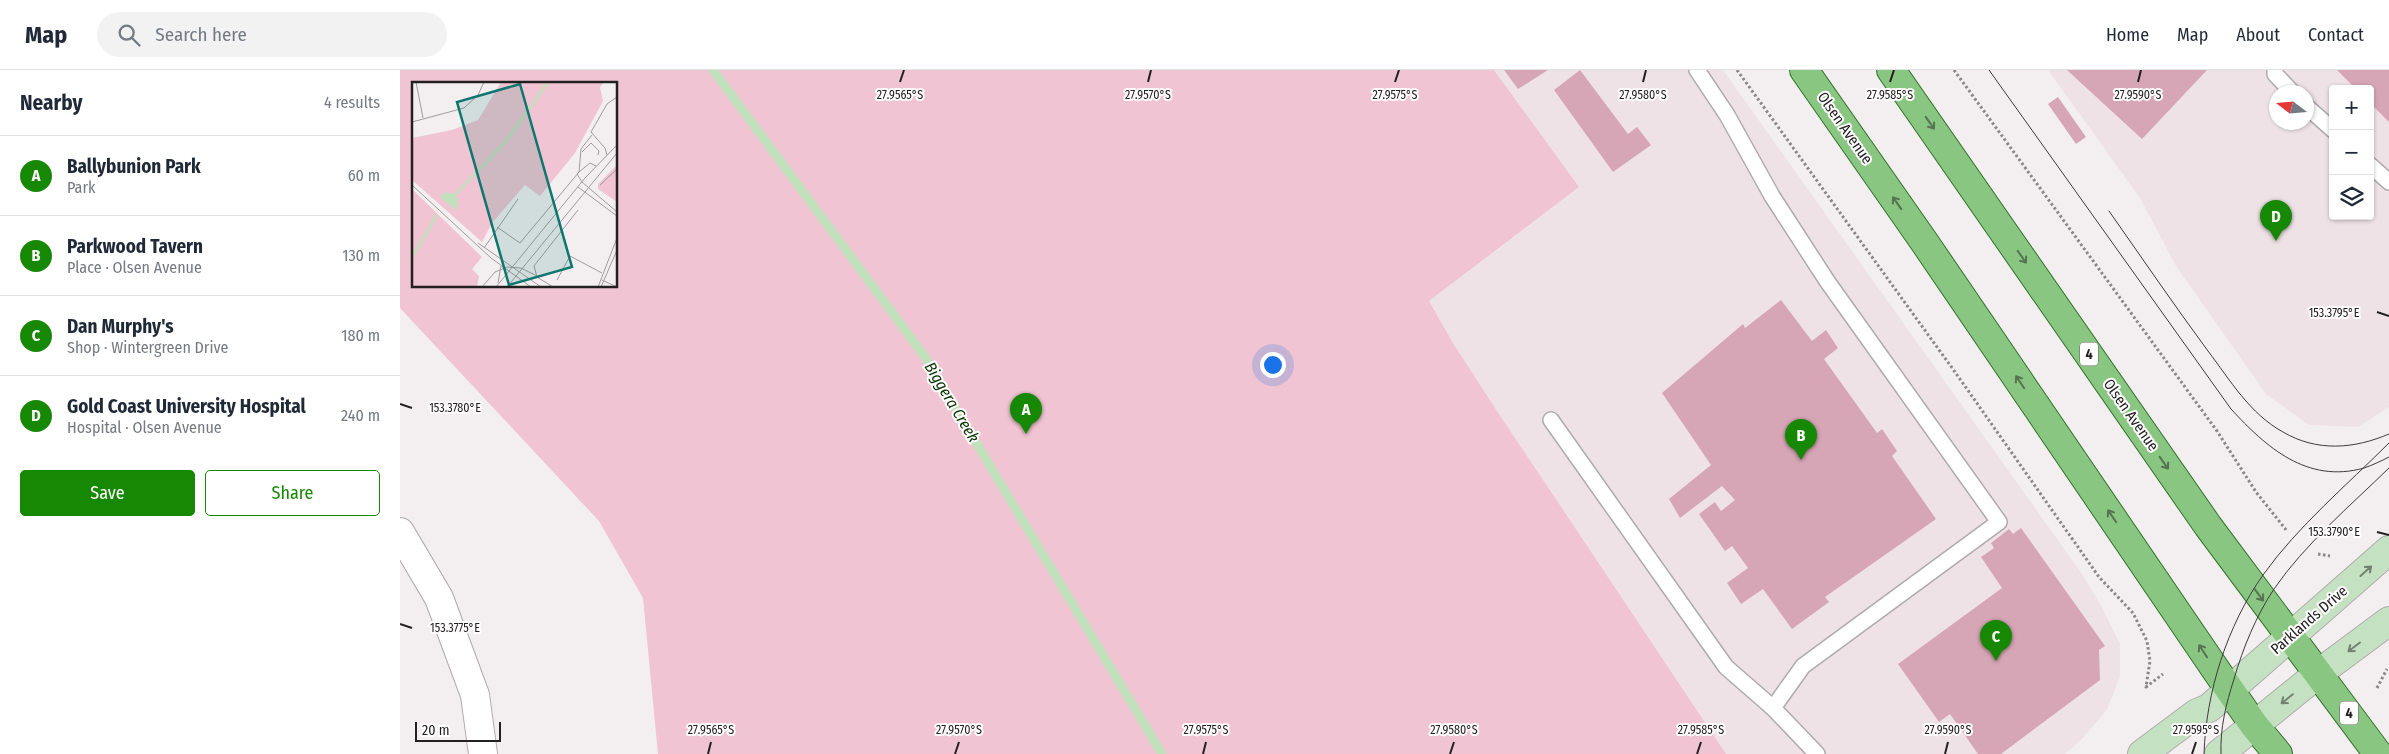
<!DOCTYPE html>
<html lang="en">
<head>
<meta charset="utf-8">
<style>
	:root { --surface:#fff; --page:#f2f2f3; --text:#1f2937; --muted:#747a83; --line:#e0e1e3; --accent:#178803 }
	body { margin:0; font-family:"Fira Sans Condensed",sans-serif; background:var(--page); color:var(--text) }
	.controls { position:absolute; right:15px; top:15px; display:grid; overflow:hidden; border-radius:5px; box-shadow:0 1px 4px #0004 }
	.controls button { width:45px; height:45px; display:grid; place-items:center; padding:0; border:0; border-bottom:1px solid var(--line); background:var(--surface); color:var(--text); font:25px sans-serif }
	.compass { position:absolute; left:1869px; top:15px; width:45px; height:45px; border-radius:50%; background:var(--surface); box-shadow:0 1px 4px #0004; rotate:286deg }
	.scale { position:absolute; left:15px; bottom:12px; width:86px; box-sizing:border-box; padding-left:5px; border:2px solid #222021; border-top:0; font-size:14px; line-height:18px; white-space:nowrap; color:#222021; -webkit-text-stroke:4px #fffdfd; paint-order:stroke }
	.you { position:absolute; left:872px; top:294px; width:18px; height:18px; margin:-12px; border:4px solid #fff; border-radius:50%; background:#1a73e8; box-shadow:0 0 0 8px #1a73e833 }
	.badge { display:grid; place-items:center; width:32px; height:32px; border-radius:50%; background:var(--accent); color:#fff; font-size:16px; font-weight:700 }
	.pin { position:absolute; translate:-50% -41px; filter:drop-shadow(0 1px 2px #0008) }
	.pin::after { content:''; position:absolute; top:26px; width:18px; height:15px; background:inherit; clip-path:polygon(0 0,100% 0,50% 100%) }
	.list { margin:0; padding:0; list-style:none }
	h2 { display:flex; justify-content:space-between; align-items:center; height:65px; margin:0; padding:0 20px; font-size:21px }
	h2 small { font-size:16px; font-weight:400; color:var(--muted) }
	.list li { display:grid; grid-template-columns:32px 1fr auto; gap:15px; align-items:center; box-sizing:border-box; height:80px; padding:0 20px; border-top:1px solid var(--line) }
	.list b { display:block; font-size:19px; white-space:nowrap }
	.list p { margin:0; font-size:16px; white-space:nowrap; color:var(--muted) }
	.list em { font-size:16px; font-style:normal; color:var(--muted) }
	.actions { display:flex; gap:10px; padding:15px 20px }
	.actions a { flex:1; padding:11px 0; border:1px solid var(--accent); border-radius:5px; text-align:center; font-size:18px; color:var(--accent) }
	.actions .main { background:var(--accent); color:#fff }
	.icon { flex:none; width:28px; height:28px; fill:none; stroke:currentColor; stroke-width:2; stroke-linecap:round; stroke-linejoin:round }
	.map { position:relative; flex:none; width:1989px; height:684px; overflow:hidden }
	header { display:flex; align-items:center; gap:30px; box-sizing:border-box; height:70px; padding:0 25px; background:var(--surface); border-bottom:1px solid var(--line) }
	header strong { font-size:24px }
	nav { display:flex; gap:28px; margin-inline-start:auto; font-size:18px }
	.search { width:350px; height:45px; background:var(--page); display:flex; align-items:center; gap:12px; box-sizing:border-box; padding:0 18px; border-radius:28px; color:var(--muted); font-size:19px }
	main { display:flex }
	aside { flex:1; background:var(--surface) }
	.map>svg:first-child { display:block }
	.built { fill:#eee2e6; fill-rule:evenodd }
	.green { fill:#f0c4d2; fill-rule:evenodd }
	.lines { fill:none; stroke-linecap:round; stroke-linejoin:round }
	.stream { stroke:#c0e1bb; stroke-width:9 }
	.building { fill:#d7a6b6 }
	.lane-casing { stroke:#afabac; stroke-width:18 }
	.street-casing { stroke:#afabac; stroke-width:30 }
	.secondary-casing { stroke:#afabac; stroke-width:30 }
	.primary-casing { stroke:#32732a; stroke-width:30 }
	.path { stroke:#8a8788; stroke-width:3; stroke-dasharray:2.5 2.5; stroke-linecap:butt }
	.lane { stroke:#fff; stroke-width:15 }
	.street { stroke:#fff; stroke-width:28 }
	.secondary { stroke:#c4e2c1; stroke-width:28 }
	.primary { stroke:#89c682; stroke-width:28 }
	.tram { stroke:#3d3b3c; stroke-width:1 }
	.oneway { stroke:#567352 }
	.oneway2 { stroke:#738171 }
	.ticks { fill:none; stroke:#222021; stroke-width:2 }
	.labels { text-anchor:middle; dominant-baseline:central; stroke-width:4; stroke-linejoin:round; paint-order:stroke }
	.shield { fill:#fffdfd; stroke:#646263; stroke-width:1 }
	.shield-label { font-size:14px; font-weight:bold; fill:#222021 }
	.street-label { font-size:15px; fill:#222021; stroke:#fffdfd }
	.water-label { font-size:16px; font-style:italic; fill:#073503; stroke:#fffdfd }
	.inset-river { fill:none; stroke:#c0e1bb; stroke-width:2.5 }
	.inset-road { fill:none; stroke:#9f9c9d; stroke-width:1 }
	.view { fill:#0f766e; fill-opacity:0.15; stroke:#0f766e; stroke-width:2.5 }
	.inset-edge { fill:none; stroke:#222021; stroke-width:2.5 }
	.ticks-label { font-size:12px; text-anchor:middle; fill:#222021; stroke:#fffdfd; stroke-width:4; stroke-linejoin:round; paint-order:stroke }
</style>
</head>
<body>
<header>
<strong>Map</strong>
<div class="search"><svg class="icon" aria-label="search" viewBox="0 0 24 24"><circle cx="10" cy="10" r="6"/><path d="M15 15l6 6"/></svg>Search here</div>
<nav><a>Home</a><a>Map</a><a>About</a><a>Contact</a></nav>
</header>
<main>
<aside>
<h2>Nearby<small>4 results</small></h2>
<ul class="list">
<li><span class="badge">A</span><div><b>Ballybunion Park</b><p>Park</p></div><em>60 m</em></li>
<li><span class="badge">B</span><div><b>Parkwood Tavern</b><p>Place · Olsen Avenue</p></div><em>130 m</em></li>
<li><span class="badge">C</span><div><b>Dan Murphy's</b><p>Shop · Wintergreen Drive</p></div><em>180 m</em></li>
<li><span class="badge">D</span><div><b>Gold Coast University Hospital</b><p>Hospital · Olsen Avenue</p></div><em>240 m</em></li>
</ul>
<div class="actions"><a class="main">Save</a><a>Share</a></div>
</aside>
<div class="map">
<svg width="1989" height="684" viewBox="0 0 1989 684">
	<rect width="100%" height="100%" fill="#f3eff0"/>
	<g class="built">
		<path d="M1094,0H1323L1682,504L1702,537L1720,574V606L1707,640L1681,670L1665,684H1326L1322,681L1097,341L1053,273L1029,231L1179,117Z"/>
		<path d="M1648,0H1989V337L1958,357L1909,355L1866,324L1776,196L1740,128ZM1933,19H1970V146H1933ZM1876,22H1906V52H1876Z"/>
	</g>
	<path class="green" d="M0,0H1094L1179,117L1029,231L1053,273L1097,341L1326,684H258L243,528L199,451L0,238ZM14,14H216V216H14Z"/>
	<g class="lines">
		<path class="stream" d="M313,0L525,287L762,684"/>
	</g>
	<g class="building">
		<path d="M1104,0H1148L1118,19Z"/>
		<path d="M1180,0L1228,64L1237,57L1251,75L1213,102L1154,20Z"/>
		<path d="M1667,0H1807L1742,69Z"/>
		<path d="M1937,0H1989V52L1970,33V19H1956Z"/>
		<path d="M1658,27L1686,67L1676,74L1648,34Z"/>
		<path d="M1381,230L1412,271L1426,260L1438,278L1424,289L1477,363L1482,359L1497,381L1492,386L1536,449L1425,527L1429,532L1392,559L1363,519L1341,534L1327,513L1348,498L1332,476L1325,481L1299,444L1315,432L1321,441L1335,430L1322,416L1280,448L1269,429L1311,395L1262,323L1343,254L1345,258Z"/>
		<path d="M1621,458L1705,576L1699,580L1700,610L1601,684H1578L1550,644L1539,652L1498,594L1602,518L1581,487L1594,478L1591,473L1609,459L1613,464Z"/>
	</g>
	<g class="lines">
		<defs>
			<g id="lane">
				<path d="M1297,0L1327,45L1372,126L1427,211L1599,452L1403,596L1373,638"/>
				<path d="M1875,0V4L1892,22"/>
				<path d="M1906,36L1933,60"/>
				<path d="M1970,95L1989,112"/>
				<path d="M1151,350L1326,597L1373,638L1417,684"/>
			</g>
			<path id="street" d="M0,462L39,528L75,625L83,684"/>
			<g id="secondary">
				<path d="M1742,684L1797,643L1809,638L1989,480"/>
				<path d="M1819,684L1919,603L1989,551"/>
			</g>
			<g id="primary">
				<path d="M1404,0L1525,173L1818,603L1854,655L1878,684"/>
				<path d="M1491,0L1808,456L1978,684"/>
			</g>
		</defs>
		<use href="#lane" class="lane-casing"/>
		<use href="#street" class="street-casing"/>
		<use href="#secondary" class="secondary-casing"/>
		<use href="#primary" class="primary-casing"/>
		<g class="path">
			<path d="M1337,0L1555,302L1699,507L1733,543L1747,571L1750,591L1746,617L1763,604"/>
			<path d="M1554,0L1817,361L1856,422L1887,461"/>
			<path d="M1918,484L1930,486"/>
			<path d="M1977,618L1987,599"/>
		</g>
		<use href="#lane" class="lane"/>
		<use href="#street" class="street"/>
		<use href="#secondary" class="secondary"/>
		<use href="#primary" class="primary"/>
		<g class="tram">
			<path d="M1589,0L1831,339C1866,377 1907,414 1964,398C1973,395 1981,391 1989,387"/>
			<path d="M1709,141C1742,188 1774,235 1808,281C1830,310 1850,344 1883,362C1917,382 1954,379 1989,364"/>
			<path d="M1804,684C1806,622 1827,556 1863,505C1898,456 1947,415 1989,373"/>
			<path d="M1821,684C1820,658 1826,634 1834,609C1843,578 1856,546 1874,519C1905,474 1950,436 1989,398"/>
		</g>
	</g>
	<defs><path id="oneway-shaft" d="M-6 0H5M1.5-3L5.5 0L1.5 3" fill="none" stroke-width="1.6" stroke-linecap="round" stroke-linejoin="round" transform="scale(1.25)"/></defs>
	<g class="oneway">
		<use href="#oneway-shaft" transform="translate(1530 53) rotate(55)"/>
		<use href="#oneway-shaft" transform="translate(1497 133) rotate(-125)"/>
		<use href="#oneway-shaft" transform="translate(1622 187) rotate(55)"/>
		<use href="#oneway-shaft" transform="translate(1620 312) rotate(-124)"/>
		<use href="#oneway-shaft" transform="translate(1764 393) rotate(55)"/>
		<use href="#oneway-shaft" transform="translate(1712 446) rotate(-124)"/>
		<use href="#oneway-shaft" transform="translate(1859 525) rotate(54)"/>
		<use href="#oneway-shaft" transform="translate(1803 581) rotate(-123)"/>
	</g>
	<g class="oneway2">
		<use href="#oneway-shaft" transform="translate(1966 501) rotate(-42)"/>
		<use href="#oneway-shaft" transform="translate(1954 577) rotate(143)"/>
		<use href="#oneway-shaft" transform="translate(1887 629) rotate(141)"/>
	</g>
	<path class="ticks" d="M500,12L504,0M748,12L751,0M995,12L999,0M1243,12L1246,0M1490,12L1494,0M1738,12L1741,0M1977,242L1989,246M0,334L12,338M1977,462L1989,465M0,554L12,558M308,684L311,672M555,684L559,672M803,684L806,672M1050,684L1054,672M1297,684L1301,672M1545,684L1548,672M1792,684L1796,672"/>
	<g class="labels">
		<g class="shield">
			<rect x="1680" y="272.5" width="18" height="23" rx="4"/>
			<rect x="1940" y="631.5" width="18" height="23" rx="4"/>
		</g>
		<g class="shield-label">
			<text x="1689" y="284">4</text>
			<text x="1949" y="643">4</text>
		</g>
		<g class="street-label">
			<text transform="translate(1445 58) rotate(55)">Olsen Avenue</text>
			<text transform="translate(1731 345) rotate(55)">Olsen Avenue</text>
			<text transform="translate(1909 550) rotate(-41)">Parklands Drive</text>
		</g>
		<g class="water-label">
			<text transform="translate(552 332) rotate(59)">Biggera Creek</text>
		</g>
	</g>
	<g transform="translate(12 12)">
		<rect width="205" height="205" fill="#f3eff0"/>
		<path d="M89,0H192L188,5L191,19L163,71L128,114L113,103L80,141L70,160L0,98V56L40,48L66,38ZM205,83V120L186,107V102ZM0,107L70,175L60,187L67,194L65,205H0Z" fill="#f0c4d2"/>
		<path d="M34,110L44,113L46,120L44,128L28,115Z" fill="#c0e1bb"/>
		<path class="inset-river" d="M43,113L95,58L136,0M0,175L25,133"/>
		<path class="inset-road" d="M4,0L11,36M0,40L52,26L66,13L72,0M170,70L179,61L187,69L186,73M195,73L193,66L179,50L195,22L205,15M167,90L178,81L184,84M165,92L170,100L205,130M0,103L79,176L119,205M188,103L205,87M166,105L205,134M85,145L108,161L167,90L169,67L180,53M66,161L129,205M72,166L106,117M145,198L158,174L190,191M190,198L205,205M86,201L89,184M95,204L116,205M70,205L83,190L95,185L109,186L125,194M84,205L173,96L205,63M95,205L205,71M141,205L125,195L122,184L166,128M186,205L205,156M189,205L205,168"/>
		<path class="view" d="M108,2L160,185L97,203L45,20Z"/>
		<rect width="205" height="205" class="inset-edge"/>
	</g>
	<g class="ticks-label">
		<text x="500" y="29">27.9565°S</text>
		<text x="748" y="29">27.9570°S</text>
		<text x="995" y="29">27.9575°S</text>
		<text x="1243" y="29">27.9580°S</text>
		<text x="1490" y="29">27.9585°S</text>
		<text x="1738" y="29">27.9590°S</text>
		<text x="1934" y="247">153.3795°E</text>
		<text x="55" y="342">153.3780°E</text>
		<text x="1934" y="466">153.3790°E</text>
		<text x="55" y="562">153.3775°E</text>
		<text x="311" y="664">27.9565°S</text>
		<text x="559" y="664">27.9570°S</text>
		<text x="806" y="664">27.9575°S</text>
		<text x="1054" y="664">27.9580°S</text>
		<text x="1301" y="664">27.9585°S</text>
		<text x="1548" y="664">27.9590°S</text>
		<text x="1796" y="664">27.9595°S</text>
	</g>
</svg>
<div class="controls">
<button>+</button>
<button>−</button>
<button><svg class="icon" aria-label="layers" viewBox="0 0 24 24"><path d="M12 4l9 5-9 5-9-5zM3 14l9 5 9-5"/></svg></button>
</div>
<svg class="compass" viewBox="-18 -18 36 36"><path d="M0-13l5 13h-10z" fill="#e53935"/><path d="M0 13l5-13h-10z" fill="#747a83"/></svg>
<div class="scale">20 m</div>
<div class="you"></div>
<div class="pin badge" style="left:626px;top:364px">A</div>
<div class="pin badge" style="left:1401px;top:390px">B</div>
<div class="pin badge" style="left:1596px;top:591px">C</div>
<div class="pin badge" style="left:1876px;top:171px">D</div>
</div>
</main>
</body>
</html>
